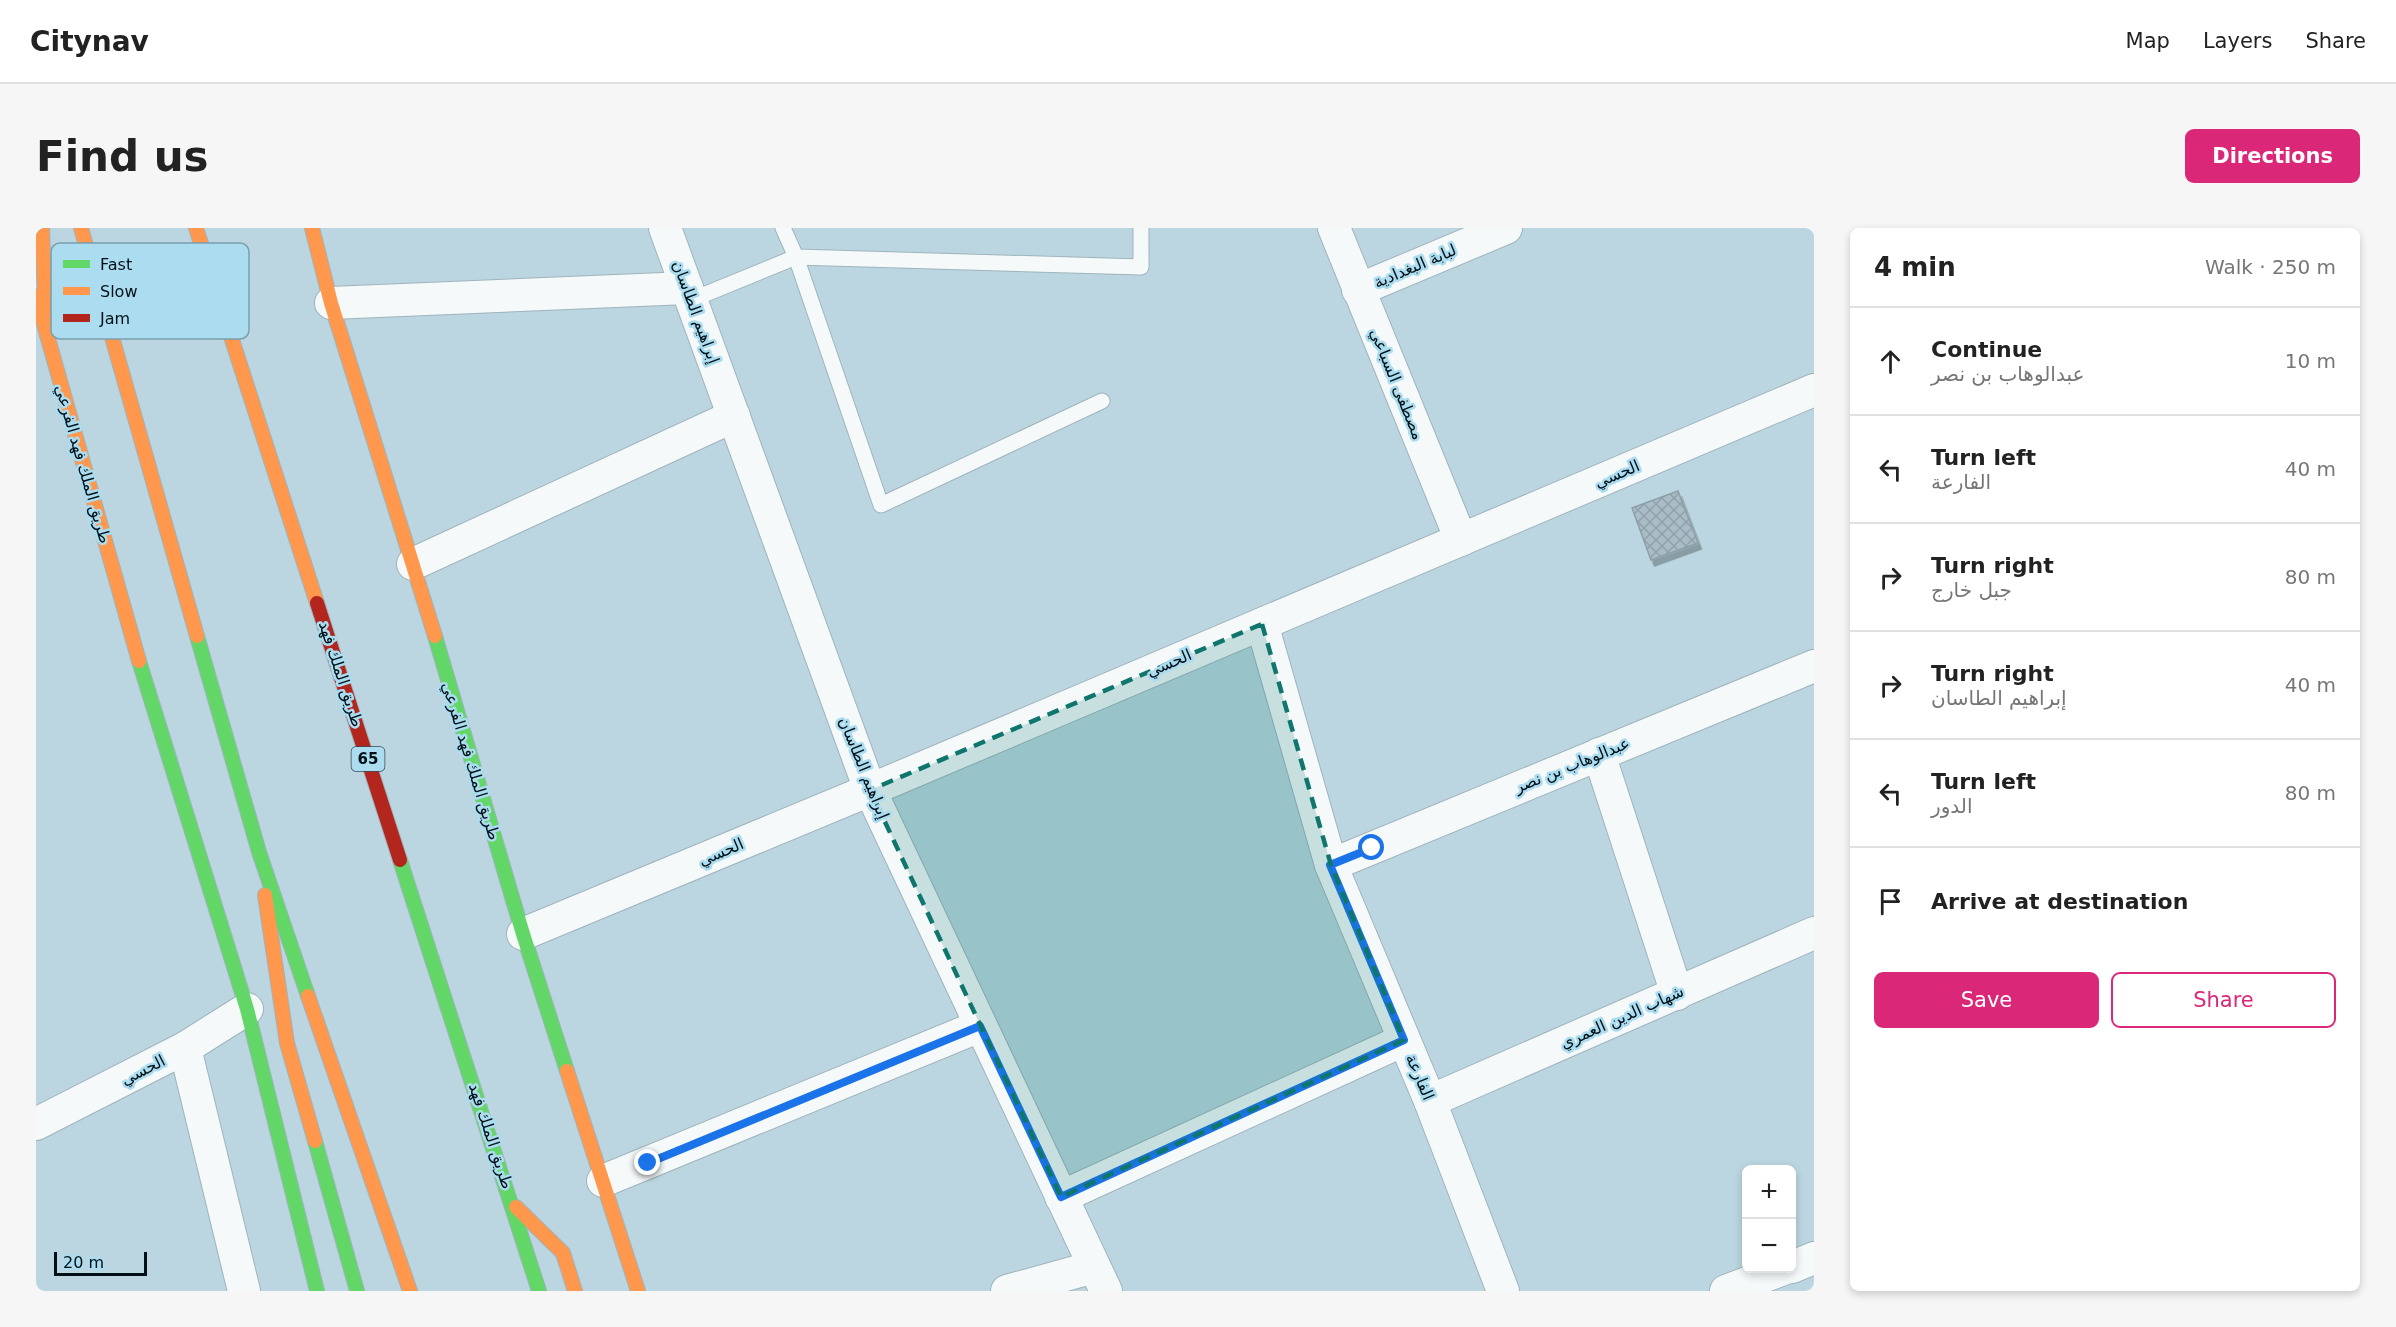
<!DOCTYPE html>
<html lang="en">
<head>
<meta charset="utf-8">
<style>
	:root { --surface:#fff; --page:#f6f6f6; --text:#222; --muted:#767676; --line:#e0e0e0; --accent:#db2777 }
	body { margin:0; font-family:"DejaVu Sans","Noto Sans Arabic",sans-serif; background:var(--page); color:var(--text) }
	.controls { position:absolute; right:18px; bottom:18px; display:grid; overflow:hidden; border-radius:9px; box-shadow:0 3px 9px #0003 }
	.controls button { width:54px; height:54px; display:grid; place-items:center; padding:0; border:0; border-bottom:2px solid var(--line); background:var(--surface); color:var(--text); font:30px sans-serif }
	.scale { position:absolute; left:18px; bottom:15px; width:93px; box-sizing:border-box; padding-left:6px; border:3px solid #011117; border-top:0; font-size:16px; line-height:21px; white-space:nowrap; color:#011117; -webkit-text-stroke:4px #acdcef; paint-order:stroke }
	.stop { position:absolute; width:18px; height:18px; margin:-14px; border:4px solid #1a73e8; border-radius:50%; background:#fff }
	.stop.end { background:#1a73e8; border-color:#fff; box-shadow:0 2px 6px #0008 }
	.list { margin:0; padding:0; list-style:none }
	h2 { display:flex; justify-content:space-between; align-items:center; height:78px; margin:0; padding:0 24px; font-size:26px }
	h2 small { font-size:20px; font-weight:400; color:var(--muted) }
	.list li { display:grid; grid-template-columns:39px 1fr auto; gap:18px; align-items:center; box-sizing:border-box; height:108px; padding:0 24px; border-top:2px solid var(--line) }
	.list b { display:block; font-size:22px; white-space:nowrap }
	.list p { margin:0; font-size:20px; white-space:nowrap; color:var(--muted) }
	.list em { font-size:20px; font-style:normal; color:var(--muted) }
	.actions { display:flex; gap:12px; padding:18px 24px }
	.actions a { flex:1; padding:14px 0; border:2px solid var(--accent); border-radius:9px; text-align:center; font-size:21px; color:var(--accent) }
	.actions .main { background:var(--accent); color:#fff }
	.icon { flex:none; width:33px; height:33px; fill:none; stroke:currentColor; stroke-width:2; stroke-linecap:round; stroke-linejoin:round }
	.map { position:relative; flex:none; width:1778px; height:1063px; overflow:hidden; border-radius:9px }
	header { display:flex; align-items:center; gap:36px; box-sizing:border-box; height:84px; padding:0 30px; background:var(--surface); border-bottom:2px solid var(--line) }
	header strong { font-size:28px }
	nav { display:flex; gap:33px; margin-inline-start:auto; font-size:21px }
	.intro { display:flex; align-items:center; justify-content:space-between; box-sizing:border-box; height:144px; padding:0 36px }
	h1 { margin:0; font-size:42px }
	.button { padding:15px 27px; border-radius:9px; background:var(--accent); color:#fff; font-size:21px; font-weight:700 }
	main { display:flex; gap:36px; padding:0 36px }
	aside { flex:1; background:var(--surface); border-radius:9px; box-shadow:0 3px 9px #0003 }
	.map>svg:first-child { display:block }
	.building { fill:url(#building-cross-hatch); stroke:#8c9fa8; stroke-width:1.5; filter:url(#shadow) }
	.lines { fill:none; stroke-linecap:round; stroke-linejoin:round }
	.lane-casing { stroke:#9fb4bc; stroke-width:17 }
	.street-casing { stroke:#9fb4bc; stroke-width:34 }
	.fast-casing { stroke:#9fb4bc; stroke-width:16 }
	.slow-casing { stroke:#9fb4bc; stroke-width:16 }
	.jam-casing { stroke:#9fb4bc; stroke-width:16 }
	.lane { stroke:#f5f9fa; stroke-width:15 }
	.street { stroke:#f5f9fa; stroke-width:32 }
	.fast { stroke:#63d668; stroke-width:14 }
	.slow { stroke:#ff974d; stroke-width:14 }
	.jam { stroke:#b3261e; stroke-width:14 }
	.route { stroke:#1a73e8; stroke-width:8 }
	.marked { fill:#0f766e; fill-opacity:0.2; stroke:#0f766e; stroke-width:4.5; stroke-dasharray:12 8; stroke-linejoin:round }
	.labels { text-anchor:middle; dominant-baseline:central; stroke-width:5; stroke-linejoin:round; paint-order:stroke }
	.shield { fill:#acdcef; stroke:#344e58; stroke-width:1.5 }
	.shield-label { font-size:15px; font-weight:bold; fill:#011117 }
	.street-label { font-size:16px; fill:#011117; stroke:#acdcef }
	.key { fill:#acdcef; stroke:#799fae; stroke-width:1.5 }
	.key-label { font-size:16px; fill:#011117 }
</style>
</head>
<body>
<header>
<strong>Citynav</strong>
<nav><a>Map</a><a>Layers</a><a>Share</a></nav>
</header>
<div class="intro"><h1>Find us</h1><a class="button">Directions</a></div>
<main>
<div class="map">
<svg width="1778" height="1063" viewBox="0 0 1778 1063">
	<defs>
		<pattern id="building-cross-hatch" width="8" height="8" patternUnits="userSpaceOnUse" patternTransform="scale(1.5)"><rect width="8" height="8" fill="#aabdc7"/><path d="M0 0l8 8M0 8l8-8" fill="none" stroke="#90a1aa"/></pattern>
		<filter id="shadow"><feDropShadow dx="3.5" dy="6" stdDeviation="0" flood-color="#0004"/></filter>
	</defs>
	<rect width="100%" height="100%" fill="#bbd6e0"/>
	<path class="building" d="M1642,263L1662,315L1615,332L1596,280Z"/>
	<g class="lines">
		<defs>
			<g id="lane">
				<path d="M747,0L760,29L1105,39V0"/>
				<path d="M655,72L760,29L845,277L1066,173"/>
			</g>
			<g id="street">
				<path d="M629,0L834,562L1070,1063"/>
				<path d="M1298,0L1425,312"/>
				<path d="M1322,62L1470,0"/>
				<path d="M295,75L651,60"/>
				<path d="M377,336L698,188"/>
				<path d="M1226,396L1295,637L1394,873L1467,1063"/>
				<path d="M1563,526L1641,766"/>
				<path d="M1295,637L1778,438"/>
				<path d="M487,706L834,562L1778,162"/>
				<path d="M149,820L208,1063"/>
				<path d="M1394,873L1778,705"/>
				<path d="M0,896L149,820L211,781"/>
				<path d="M567,953L944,798"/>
				<path d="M1025,969L1368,812"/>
				<path d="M1756,1039L1778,1030"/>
				<path d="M971,1063L1058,1039"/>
				<path d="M1690,1063L1750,1040"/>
			</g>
			<g id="fast">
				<path d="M161,408L223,624L272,768"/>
				<path d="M399,408L487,706L531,843"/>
				<path d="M103,433L211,781L281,1063"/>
				<path d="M364,632L503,1063"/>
				<path d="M279,913L321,1063"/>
			</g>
			<g id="slow">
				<path d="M6,0L10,91"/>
				<path d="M45,0L161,408"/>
				<path d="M160,0L281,375"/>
				<path d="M276,0L295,75L399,408"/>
				<path d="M0,68L103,433"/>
				<path d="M229,667L251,815L279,913"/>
				<path d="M272,768L374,1063"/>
				<path d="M531,843L602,1063"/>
				<path d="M480,979L527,1025L539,1063"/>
			</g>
			<path id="jam" d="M281,375L364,632"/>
		</defs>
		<use href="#lane" class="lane-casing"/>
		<use href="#street" class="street-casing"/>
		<use href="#fast" class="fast-casing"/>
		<use href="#slow" class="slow-casing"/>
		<use href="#jam" class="jam-casing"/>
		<use href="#lane" class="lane"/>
		<use href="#street" class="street"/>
		<use href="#fast" class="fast"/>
		<use href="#slow" class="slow"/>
		<use href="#jam" class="jam"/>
	</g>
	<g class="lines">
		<path class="route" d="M612,935L944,798L1025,969L1368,812L1294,637L1336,620"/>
	</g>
	<path class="marked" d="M1226,396L1295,637L1368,812L1025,969L834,562Z"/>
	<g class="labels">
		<rect class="shield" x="315.5" y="519" width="33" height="24" rx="4.5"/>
		<g class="shield-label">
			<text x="332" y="531">65</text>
		</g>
		<g class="street-label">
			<text transform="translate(1379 38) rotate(-23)">لبابة البغدادية</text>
			<text transform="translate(660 84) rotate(70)">إبراهيم الطاسان</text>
			<text transform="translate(1361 156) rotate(68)">مصطفى السباعي</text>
			<text transform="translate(47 236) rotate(74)">طريق الملك فهد الفرعي</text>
			<text transform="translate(1581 246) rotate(-23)">الحسي</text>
			<text transform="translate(1133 435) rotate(-23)">الحسي</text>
			<text transform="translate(305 446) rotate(72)">طريق الملك فهد</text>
			<text transform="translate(435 533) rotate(73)">طريق الملك فهد الفرعي</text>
			<text transform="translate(1536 537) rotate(-22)">عبدالوهاب بن نصر</text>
			<text transform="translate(828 540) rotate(68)">إبراهيم الطاسان</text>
			<text transform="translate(685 624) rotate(-23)">الحسي</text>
			<text transform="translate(1586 789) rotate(-24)">شهاب الدين العمري</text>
			<text transform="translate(107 842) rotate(-27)">الحسي</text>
			<text transform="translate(1384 849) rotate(67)">الفارعة</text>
			<text transform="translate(455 908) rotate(72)">طريق الملك فهد</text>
		</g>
	</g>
	<rect x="15" y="15" width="198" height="96" rx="9" class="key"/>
	<rect x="27" y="32" width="27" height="8" fill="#63d668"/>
	<rect x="27" y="59" width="27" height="8" fill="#ff974d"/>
	<rect x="27" y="86" width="27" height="8" fill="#b3261e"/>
	<g class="key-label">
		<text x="64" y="42">Fast</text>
		<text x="64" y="69">Slow</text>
		<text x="64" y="96">Jam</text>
	</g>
</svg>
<div class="controls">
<button>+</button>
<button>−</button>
</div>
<div class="scale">20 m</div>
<div class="stop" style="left:1336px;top:620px"></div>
<div class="stop end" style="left:612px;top:935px"></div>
</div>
<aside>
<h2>4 min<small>Walk · 250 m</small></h2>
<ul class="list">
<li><svg class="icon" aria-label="ahead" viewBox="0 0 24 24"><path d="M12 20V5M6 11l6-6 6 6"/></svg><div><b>Continue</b><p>عبدالوهاب بن نصر</p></div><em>10 m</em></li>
<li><svg class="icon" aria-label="left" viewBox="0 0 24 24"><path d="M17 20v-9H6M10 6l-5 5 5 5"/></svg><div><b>Turn left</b><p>الفارعة</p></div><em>40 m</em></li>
<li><svg class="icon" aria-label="right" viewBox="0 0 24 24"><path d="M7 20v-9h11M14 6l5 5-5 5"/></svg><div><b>Turn right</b><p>جبل خارج</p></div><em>80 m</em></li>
<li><svg class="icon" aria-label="right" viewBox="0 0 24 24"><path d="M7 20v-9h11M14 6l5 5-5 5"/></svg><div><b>Turn right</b><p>إبراهيم الطاسان</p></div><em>40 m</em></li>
<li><svg class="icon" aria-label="left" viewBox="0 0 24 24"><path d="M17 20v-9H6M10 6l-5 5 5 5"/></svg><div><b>Turn left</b><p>الدور</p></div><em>80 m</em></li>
<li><svg class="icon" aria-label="arrive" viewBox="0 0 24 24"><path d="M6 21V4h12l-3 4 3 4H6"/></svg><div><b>Arrive at destination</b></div></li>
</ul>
<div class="actions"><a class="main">Save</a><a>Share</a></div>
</aside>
</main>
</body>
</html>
